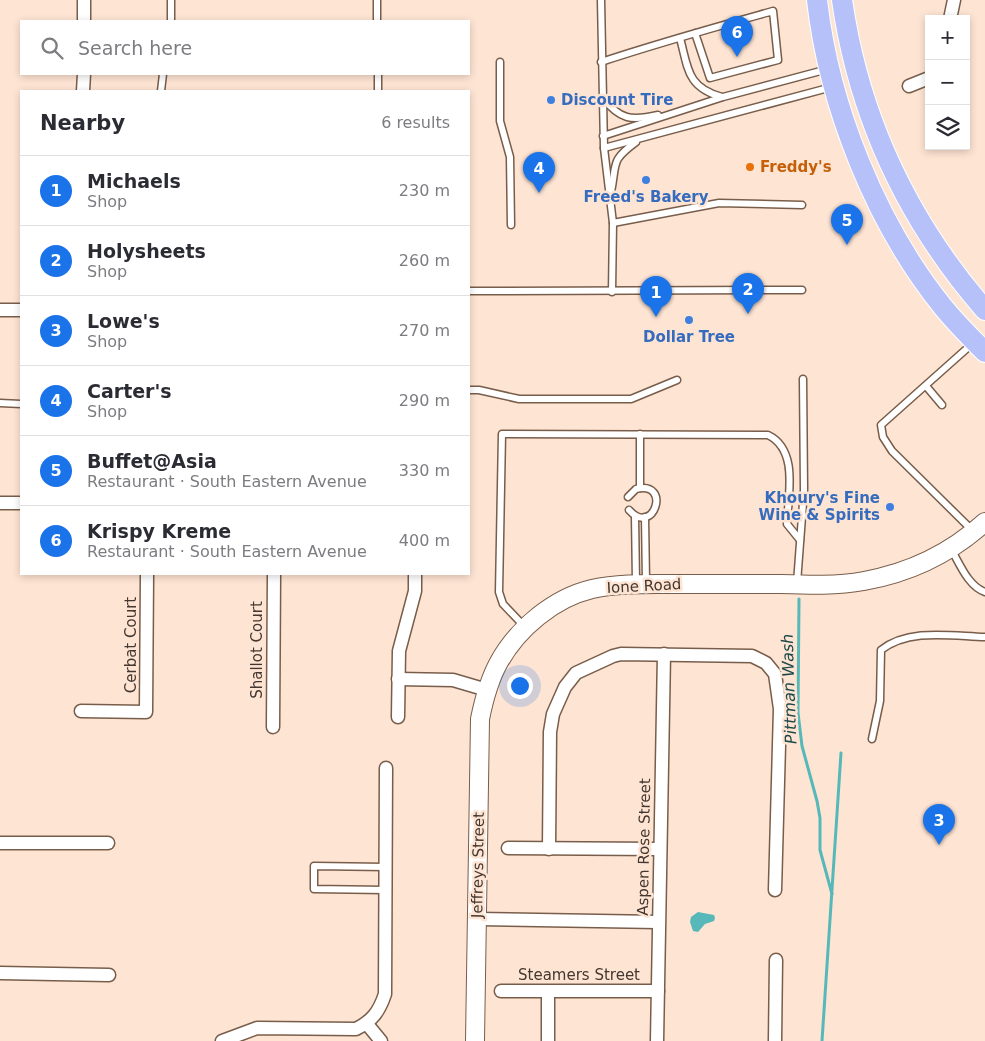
<!DOCTYPE html>
<html lang="en">
<head>
<meta charset="utf-8">
<style>
	:root { --surface:#fff; --page:#f7f7f7; --text:#2b2b33; --muted:#7c7c81; --line:#e1e1e2; --accent:#1a73e8 }
	body { margin:0; font-family:"DejaVu Sans",sans-serif; background:var(--page); color:var(--text) }
	.controls { position:absolute; right:15px; top:15px; display:grid; overflow:hidden; border-radius:0px; box-shadow:0 2px 8px #0003 }
	.controls button { width:45px; height:45px; display:grid; place-items:center; padding:0; border:0; border-bottom:1px solid var(--line); background:var(--surface); color:var(--text); font:25px sans-serif }
	.you { position:absolute; left:519px; top:685px; width:18px; height:18px; margin:-12px; border:4px solid #fff; border-radius:50%; background:#1a73e8; box-shadow:0 0 0 8px #1a73e833 }
	.badge { display:grid; place-items:center; width:32px; height:32px; border-radius:50%; background:var(--accent); color:#fff; font-size:16px; font-weight:700 }
	.pin { position:absolute; translate:-50% -41px; filter:drop-shadow(0 1px 2px #0008) }
	.pin::after { content:''; position:absolute; top:26px; width:18px; height:15px; background:inherit; clip-path:polygon(0 0,100% 0,50% 100%) }
	.list { margin:0; padding:0; list-style:none }
	h2 { display:flex; justify-content:space-between; align-items:center; height:65px; margin:0; padding:0 20px; font-size:21px }
	h2 small { font-size:16px; font-weight:400; color:var(--muted) }
	.list li { display:grid; grid-template-columns:32px 1fr auto; gap:15px; align-items:center; box-sizing:border-box; height:70px; padding:0 20px; border-top:1px solid var(--line) }
	.list b { display:block; font-size:19px; white-space:nowrap }
	.list p { margin:0; font-size:16px; white-space:nowrap; color:var(--muted) }
	.list em { font-size:16px; font-style:normal; color:var(--muted) }
	.icon { flex:none; width:28px; height:28px; fill:none; stroke:currentColor; stroke-width:2; stroke-linecap:round; stroke-linejoin:round }
	.map { position:relative; flex:none; width:985px; height:1041px; overflow:hidden }
	.search { position:absolute; background:var(--surface); box-shadow:0 2px 8px #0003; left:20px; top:20px; width:450px; height:55px; display:flex; align-items:center; gap:12px; box-sizing:border-box; padding:0 18px; border-radius:0px; color:var(--muted); font-size:19px }
	.panel { position:absolute; background:var(--surface); box-shadow:0 2px 8px #0003; left:20px; top:90px; width:450px; height:485px; border-radius:0px }
	.map>svg:first-child { display:block }
	.water { fill:#56b8b8 }
	.lines { fill:none; stroke-linecap:round; stroke-linejoin:round }
	.stream { stroke:#56b8b8; stroke-width:3 }
	.lane-casing { stroke:#785d4a; stroke-width:9 }
	.street-casing { stroke:#785d4a; stroke-width:15 }
	.secondary-casing { stroke:#785d4a; stroke-width:20 }
	.primary-casing { stroke:#fff; stroke-width:22 }
	.lane { stroke:#fff; stroke-width:6 }
	.street { stroke:#fff; stroke-width:12 }
	.secondary { stroke:#fff; stroke-width:18 }
	.primary { stroke:#b6c1fa; stroke-width:20 }
	.shop-dot { fill:#3f7fe0; stroke:#fee4d3; stroke-width:2 }
	.food-dot { fill:#e8710a; stroke:#fee4d3; stroke-width:2 }
	.labels { text-anchor:middle; dominant-baseline:central; stroke-width:5; stroke-linejoin:round; paint-order:stroke }
	.shop-label { font-size:15px; font-weight:bold; fill:#366cbe; stroke:#fee4d3 }
	.food-label { font-size:15px; font-weight:bold; fill:#c56008; stroke:#fee4d3; text-anchor:start }
	.street-label { font-size:15px; fill:#43372f; stroke:#fee4d3 }
	.water-label { font-size:16px; font-style:italic; fill:#1b4848; stroke:#fee4d3 }
</style>
</head>
<body>
<div class="map">
<svg width="985" height="1041" viewBox="0 0 985 1041">
	<rect width="100%" height="100%" fill="#fee4d3"/>
	<path class="water" d="M698,912L714,915L715,918L714,921L705,924L698,932L693,931L690,922L691,917Z"/>
	<g class="lines">
		<g class="stream">
			<path d="M799,599L798,713L802,746L817,801L820,818V850L832,894"/>
			<path d="M822,1041L841,753"/>
		</g>
		<defs>
			<g id="lane">
				<path d="M171,0V21"/>
				<path d="M377,0V21"/>
				<path d="M601,0L604,148L613,223L719,203L802,205"/>
				<path d="M680,38C688,68 687,88 722,97"/>
				<path d="M500,62V121L510,157L511,225"/>
				<path d="M601,62C658,43 716,27 773,11L778,60L710,78L695,33"/>
				<path d="M378,74V91"/>
				<path d="M161,91L163,74"/>
				<path d="M602,97C620,120 631,121 658,115"/>
				<path d="M603,136L723,97L828,69"/>
				<path d="M604,148L832,87"/>
				<path d="M611,192C617,163 610,161 636,142"/>
				<path d="M469,291L802,290"/>
				<path d="M612,292L613,223"/>
				<path d="M972,344L881,425L883,437L892,451L973,531"/>
				<path d="M926,386L942,405"/>
				<path d="M469,390H479L519,399H631L677,380"/>
				<path d="M0,403L21,404"/>
				<path d="M640,434V488"/>
				<path d="M628,497L636,489C672,480 654,538 629,510"/>
				<path d="M635,516L636,582"/>
				<path d="M645,517L646,582"/>
				<path d="M951,549C960,564 968,586 985,592"/>
				<path d="M797,583L804,490L803,379"/>
				<path d="M524,626L503,604L499,592L502,434L768,435C799,450 788,495 787,524L800,540"/>
				<path d="M872,739L880,701L881,650C909,628 951,636 985,637"/>
				<path d="M385,890L314,889V866L386,867"/>
			</g>
			<g id="street">
				<path d="M950,19L954,0"/>
				<path d="M84,21V0"/>
				<path d="M909,86L929,78"/>
				<path d="M83,91L84,74"/>
				<path d="M0,310H21"/>
				<path d="M0,503H21"/>
				<path d="M398,679L453,680L487,690"/>
				<path d="M81,711L146,712L147,574"/>
				<path d="M398,717L399,651L415,591V574"/>
				<path d="M273,727L274,574"/>
				<path d="M0,843H108"/>
				<path d="M508,848L660,849"/>
				<path d="M549,849L550,732L553,714L565,687L576,673L613,656L621,654L752,656L766,663L775,674L780,709L775,890"/>
				<path d="M477,919L658,922"/>
				<path d="M0,973L109,975"/>
				<path d="M501,991H658"/>
				<path d="M367,1024L381,1041"/>
				<path d="M222,1041L257,1028L356,1029C372,1021 379,1012 385,994L386,768"/>
				<path d="M548,1041V992"/>
				<path d="M657,1041L664,654"/>
				<path d="M775,1041L776,960"/>
			</g>
			<path id="secondary" d="M475,1041L480,719C484,699 489,680 499,662C518,628 554,598 592,589C619,583 648,584 675,584C710,584 746,584 781,584C809,585 837,586 864,581C909,573 951,553 985,522"/>
			<g id="primary">
				<path d="M817,0C829,106 876,224 943,307C956,323 971,338 985,352"/>
				<path d="M842,0C859,118 907,220 985,310"/>
			</g>
		</defs>
		<use href="#lane" class="lane-casing"/>
		<use href="#street" class="street-casing"/>
		<use href="#secondary" class="secondary-casing"/>
		<use href="#primary" class="primary-casing"/>
		<use href="#lane" class="lane"/>
		<use href="#street" class="street"/>
		<use href="#secondary" class="secondary"/>
		<use href="#primary" class="primary"/>
	</g>
	<g class="shop-dot">
		<circle cx="551" cy="100" r="5"/>
		<circle cx="646" cy="180" r="5"/>
		<circle cx="689" cy="320" r="5"/>
		<circle cx="890" cy="507" r="5"/>
	</g>
	<circle class="food-dot" cx="750" cy="167" r="5"/>
	<g class="labels">
		<g class="shop-label">
			<text x="561" y="100" text-anchor="start">Discount Tire</text>
			<text x="646" y="197">Freed's Bakery</text>
			<text x="689" y="337">Dollar Tree</text>
			<text x="880" y="498" text-anchor="end">Khoury's Fine<tspan x="880" dy="17">Wine &amp; Spirits</tspan></text>
		</g>
		<g class="food-label">
			<text x="760" y="167">Freddy's</text>
		</g>
		<g class="street-label">
			<text transform="translate(644 586) rotate(-3)">Ione Road</text>
			<text transform="translate(131 645) rotate(-90)">Cerbat Court</text>
			<text transform="translate(257 650) rotate(-90)">Shallot Court</text>
			<text transform="translate(644 847) rotate(-89)">Aspen Rose Street</text>
			<text transform="translate(478 865) rotate(-89)">Jeffreys Street</text>
			<text x="579" y="975">Steamers Street</text>
		</g>
		<g class="water-label">
			<text transform="translate(789 689) rotate(-92)">Pittman Wash</text>
		</g>
	</g>
</svg>
<div class="controls">
<button>+</button>
<button>−</button>
<button><svg class="icon" aria-label="layers" viewBox="0 0 24 24"><path d="M12 4l9 5-9 5-9-5zM3 14l9 5 9-5"/></svg></button>
</div>
<div class="you"></div>
<div class="pin badge" style="left:656px;top:317px">1</div>
<div class="pin badge" style="left:748px;top:314px">2</div>
<div class="pin badge" style="left:939px;top:845px">3</div>
<div class="pin badge" style="left:539px;top:193px">4</div>
<div class="pin badge" style="left:847px;top:245px">5</div>
<div class="pin badge" style="left:737px;top:57px">6</div>
<div class="search"><svg class="icon" aria-label="search" viewBox="0 0 24 24"><circle cx="10" cy="10" r="6"/><path d="M15 15l6 6"/></svg>Search here</div>
<section class="panel">
<h2>Nearby<small>6 results</small></h2>
<ul class="list">
<li><span class="badge">1</span><div><b>Michaels</b><p>Shop</p></div><em>230 m</em></li>
<li><span class="badge">2</span><div><b>Holysheets</b><p>Shop</p></div><em>260 m</em></li>
<li><span class="badge">3</span><div><b>Lowe's</b><p>Shop</p></div><em>270 m</em></li>
<li><span class="badge">4</span><div><b>Carter's</b><p>Shop</p></div><em>290 m</em></li>
<li><span class="badge">5</span><div><b>Buffet@Asia</b><p>Restaurant · South Eastern Avenue</p></div><em>330 m</em></li>
<li><span class="badge">6</span><div><b>Krispy Kreme</b><p>Restaurant · South Eastern Avenue</p></div><em>400 m</em></li>
</ul>
</section>
</div>
</body>
</html>
